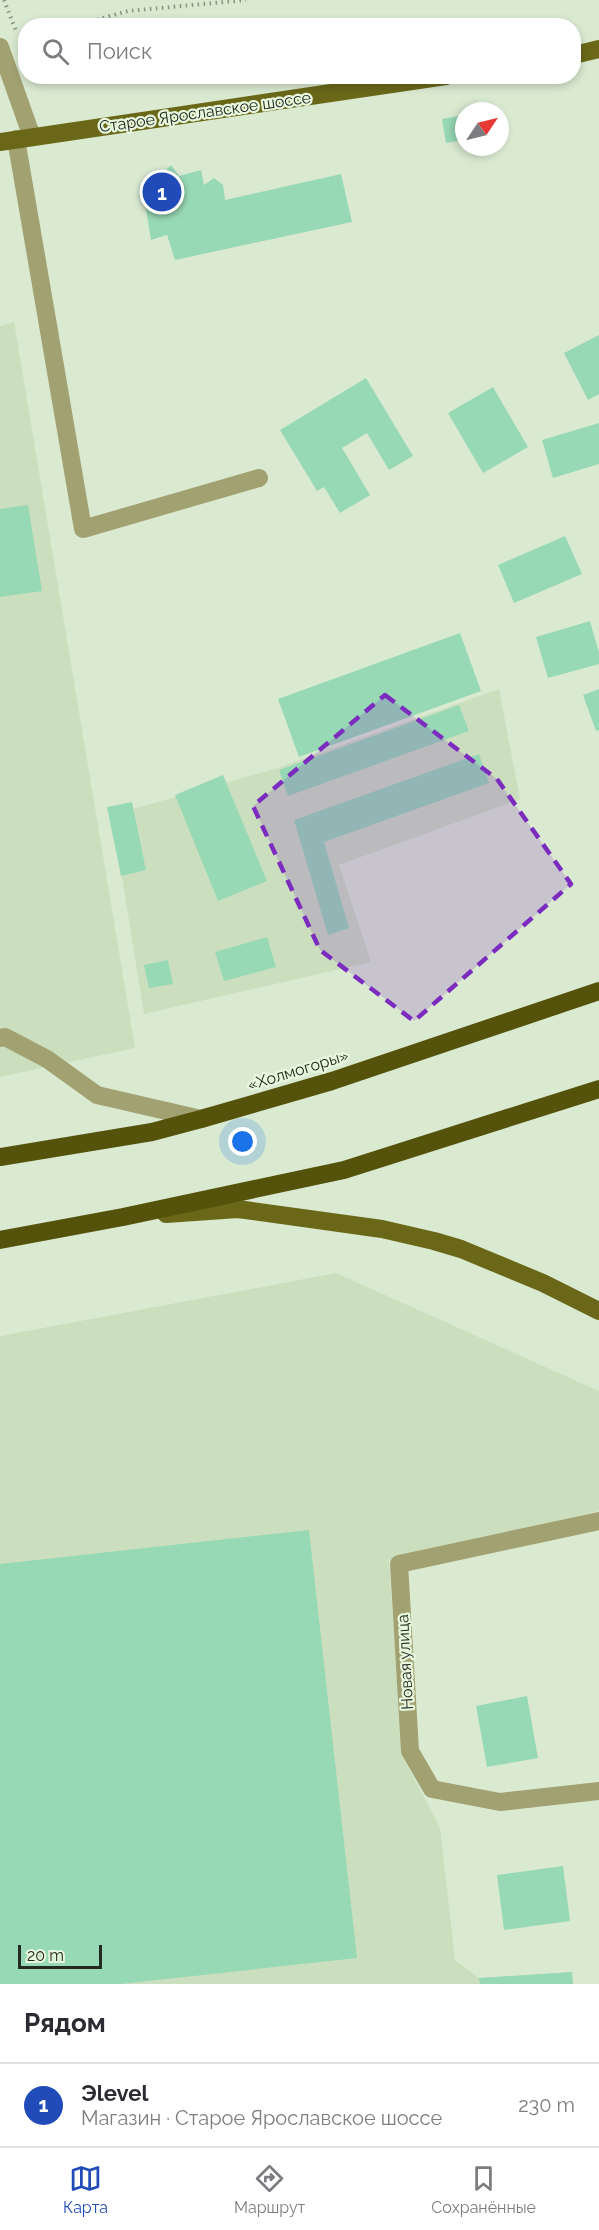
<!DOCTYPE html>
<html lang="ru">
<head>
<meta charset="utf-8">
<style>
	:root { --surface:#fff; --page:#f7f7f7; --text:#2b2b33; --muted:#7c7c81; --line:#e1e1e2; --accent:#204bb9 }
	body { margin:0; font-family:Raleway,sans-serif; background:var(--page); color:var(--text) }
	.compass { position:absolute; left:455px; top:102px; width:54px; height:54px; border-radius:50%; background:var(--surface); box-shadow:0 3px 9px #0003; rotate:55deg }
	.scale { position:absolute; left:18px; bottom:15px; width:84px; box-sizing:border-box; padding-left:6px; border:3px solid #242a20; border-top:0; font-size:16px; line-height:21px; white-space:nowrap; color:#242a20; -webkit-text-stroke:4px #e8f8de; paint-order:stroke }
	.you { position:absolute; left:243px; top:1142px; width:21px; height:21px; margin:-15px; border:4px solid #fff; border-radius:50%; background:#1a73e8; box-shadow:0 0 0 9px #1a73e833 }
	.badge { display:grid; place-items:center; width:39px; height:39px; border-radius:50%; background:var(--accent); color:#fff; font-size:20px; font-weight:700 }
	.pin { position:absolute; translate:-50% -50%; border:3px solid #fff; box-shadow:0 2px 6px #0006 }
	.list { margin:0; padding:0; list-style:none }
	h2 { display:flex; justify-content:space-between; align-items:center; height:78px; margin:0; padding:0 24px; font-size:26px }
	h2 small { font-size:20px; font-weight:400; color:var(--muted) }
	.list li { display:grid; grid-template-columns:39px 1fr auto; gap:18px; align-items:center; box-sizing:border-box; height:84px; padding:0 24px; border-top:2px solid var(--line) }
	.list b { display:block; font-size:22px; white-space:nowrap }
	.list p { margin:0; font-size:20px; white-space:nowrap; color:var(--muted) }
	.list em { font-size:20px; font-style:normal; color:var(--muted) }
	.icon { flex:none; width:33px; height:33px; fill:none; stroke:currentColor; stroke-width:2; stroke-linecap:round; stroke-linejoin:round }
	.map { position:relative; flex:none; width:599px; height:1984px; overflow:hidden }
	.search { position:absolute; background:var(--surface); box-shadow:0 3px 9px #0003; left:18px; right:18px; top:18px; height:66px; display:flex; align-items:center; gap:15px; box-sizing:border-box; padding:0 21px; border-radius:24px; color:var(--muted); font-size:22px }
	.sheet { height:162px; background:var(--surface) }
	nav { display:flex; justify-content:space-around; align-items:center; box-sizing:border-box; height:84px; border-top:2px solid var(--line); background:var(--surface); font-size:16px; color:var(--muted) }
	nav a { display:grid; justify-items:center; gap:3px }
	nav .on { color:var(--accent) }
	.map>svg:first-child { display:block }
	.built { fill:#cbdfbf }
	.building { fill:#98d9b5 }
	.lines { fill:none; stroke-linecap:round; stroke-linejoin:round }
	.path { stroke:#879280; stroke-width:4; stroke-dasharray:1.5 4.5; stroke-linecap:butt }
	.minor { stroke:#a2a172; stroke-width:18 }
	.major { stroke:#6a6818; stroke-width:18 }
	.highway { stroke:#55520c; stroke-width:18 }
	.marked { fill:#7b2cbf; fill-opacity:0.2; stroke:#7b2cbf; stroke-width:4.5; stroke-dasharray:12 8; stroke-linejoin:round }
	.labels { text-anchor:middle; dominant-baseline:central; stroke-width:4.5; stroke-linejoin:round; paint-order:stroke }
	.street-label { font-size:16px; fill:#242a20; stroke:#e8f8de }
</style>
</head>
<body>
<div class="map">
<svg width="599" height="1984" viewBox="0 0 599 1984">
	<rect width="100%" height="100%" fill="#daead1"/>
	<g class="built">
		<path d="M14,322L135,1048L0,1077V326Z"/>
		<path d="M499,689L520,799L339,865L371,962L144,1014L112,815L274,769Z"/>
		<path d="M336,1273L599,1391V1511L389,1560L402,1756L440,1827L455,1960L479,1978L572,1972L573,1984H0V1336Z"/>
	</g>
	<g class="building">
		<path d="M464,115V140L446,143L442,119Z"/>
		<path d="M171,165L179,176L201,170L204,185L214,178L223,185L225,200L341,174L352,222L175,260L167,235L151,240L142,185L157,179Z"/>
		<path d="M599,335V394L588,400L564,353Z"/>
		<path d="M366,378L413,456L389,470L367,433L342,448L370,495L340,513L324,487L317,491L280,430Z"/>
		<path d="M493,387L528,447L483,473L448,413Z"/>
		<path d="M599,423V464L553,478L542,440Z"/>
		<path d="M28,505L42,591L0,597V509Z"/>
		<path d="M565,536L582,574L514,603L498,565Z"/>
		<path d="M590,621L599,653V664L548,678L536,637Z"/>
		<path d="M460,633L481,691L299,757L278,699Z"/>
		<path d="M599,689V730L596,731L583,695Z"/>
		<path d="M459,705L469,731L288,796L279,770Z"/>
		<path d="M479,754L489,783L324,842L349,928L328,935L294,820Z"/>
		<path d="M223,775L267,881L218,901L175,795Z"/>
		<path d="M132,802L146,870L121,876L107,807Z"/>
		<path d="M267,937L276,967L224,981L215,952Z"/>
		<path d="M168,960L173,984L149,988L144,965Z"/>
		<path d="M309,1530L357,1958L121,1984H0V1564Z"/>
		<path d="M527,1696L538,1758L487,1767L476,1706Z"/>
		<path d="M563,1866L570,1921L504,1930L497,1875Z"/>
		<path d="M572,1972L573,1984H480L479,1978Z"/>
	</g>
	<g class="lines">
		<g class="path">
			<path d="M4,0L16,31"/>
			<path d="M74,26L128,11L246,0"/>
		</g>
		<g class="minor">
			<path d="M0,47L32,137"/>
			<path d="M16,139L83,529L259,478"/>
			<path d="M0,1038L5,1037L47,1059L97,1095L201,1119"/>
			<path d="M599,1521L399,1564L410,1751L432,1789L500,1802L599,1791"/>
		</g>
		<g class="major">
			<path d="M574,55L599,49"/>
			<path d="M0,142L446,76"/>
			<path d="M166,1214L238,1209L382,1229L434,1241L461,1249L543,1283L599,1311"/>
		</g>
		<g class="highway">
			<path d="M0,1157L152,1132L201,1119L332,1081L599,991"/>
			<path d="M0,1240L123,1217L344,1170L599,1089"/>
		</g>
	</g>
	<path class="marked" d="M385,695L497,779L571,884L414,1021L320,950L253,806Z"/>
	<g class="labels">
		<g class="street-label">
			<text transform="translate(205 112) rotate(-8)">Старое Ярославское шоссе</text>
			<text transform="translate(298 1070) rotate(-17)">«Холмогоры»</text>
			<text transform="translate(405 1662) rotate(-93)">Новая улица</text>
		</g>
	</g>
</svg>
<svg class="compass" viewBox="-18 -18 36 36"><path d="M0-13l5 13h-10z" fill="#e53935"/><path d="M0 13l5-13h-10z" fill="#7c7c81"/></svg>
<div class="scale">20 m</div>
<div class="you"></div>
<div class="pin badge" style="left:162px;top:192px">1</div>
<div class="search"><svg class="icon" aria-label="search" viewBox="0 0 24 24"><circle cx="10" cy="10" r="6"/><path d="M15 15l6 6"/></svg>Поиск</div>
</div>
<section class="sheet">
<h2>Рядом<small></small></h2>
<ul class="list">
<li><span class="badge">1</span><div><b>Эlevel</b><p>Магазин · Старое Ярославское шоссе</p></div><em>230 m</em></li>
</ul>
</section>
<nav>
<a class="on"><svg class="icon" aria-label="map" viewBox="0 0 24 24"><path d="M3 6l6-2 6 2 6-2v14l-6 2-6-2-6 2zM9 4v14M15 6v14"/></svg>Карта</a>
<a><svg class="icon" aria-label="directions" viewBox="0 0 24 24"><path d="M12 3l9 9-9 9-9-9zM9 14v-3h6M13 9l2 2-2 2"/></svg>Маршрут</a>
<a><svg class="icon" aria-label="saved" viewBox="0 0 24 24"><path d="M7 4h10v16l-5-4-5 4z"/></svg>Сохранённые</a>
</nav>
</body>
</html>
